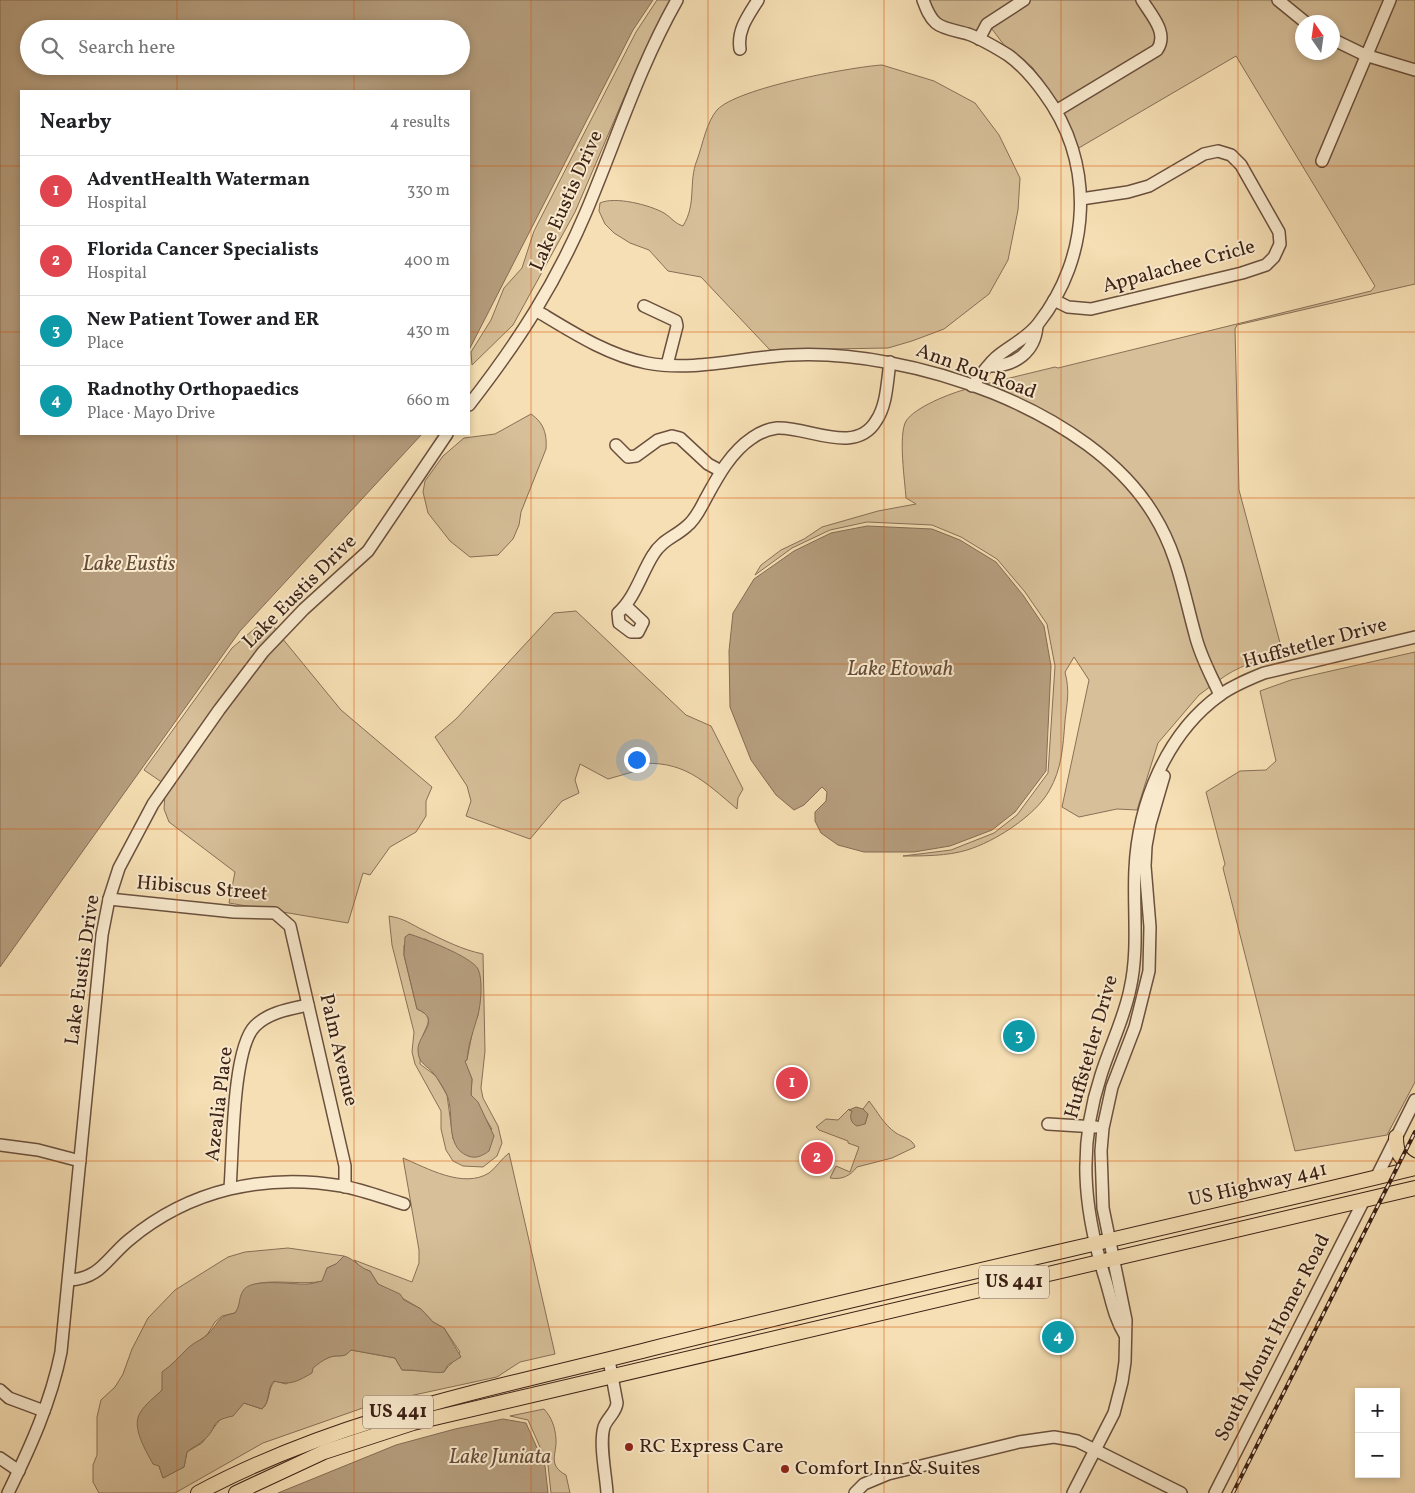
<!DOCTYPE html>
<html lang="en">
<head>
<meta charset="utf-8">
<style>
	:root { --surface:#fff; --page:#f2f2f2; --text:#202124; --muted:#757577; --line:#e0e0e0; --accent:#1a73e8 }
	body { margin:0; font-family:Vollkorn,serif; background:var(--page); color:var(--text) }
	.controls { position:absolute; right:15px; bottom:15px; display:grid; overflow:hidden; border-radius:0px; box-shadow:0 2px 8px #0003 }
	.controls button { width:45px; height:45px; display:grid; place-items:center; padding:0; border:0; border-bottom:1px solid var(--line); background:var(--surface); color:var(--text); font:25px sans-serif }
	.compass { position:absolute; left:1295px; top:15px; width:45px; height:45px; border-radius:50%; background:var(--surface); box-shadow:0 2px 8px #0003; rotate:347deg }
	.you { position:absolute; left:636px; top:759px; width:18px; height:18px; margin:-12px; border:4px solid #fff; border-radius:50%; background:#1a73e8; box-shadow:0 0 0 8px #1a73e833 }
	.badge { display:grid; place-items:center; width:32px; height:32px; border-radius:50%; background:var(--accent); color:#fff; font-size:16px; font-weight:700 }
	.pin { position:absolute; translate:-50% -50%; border:2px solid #fff; box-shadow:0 1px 5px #0006 }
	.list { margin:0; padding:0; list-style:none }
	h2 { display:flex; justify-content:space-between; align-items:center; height:65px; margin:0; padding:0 20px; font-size:21px }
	h2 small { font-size:16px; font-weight:400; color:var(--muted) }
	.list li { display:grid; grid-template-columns:32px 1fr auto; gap:15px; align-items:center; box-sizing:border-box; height:70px; padding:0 20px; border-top:1px solid var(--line) }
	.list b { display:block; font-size:19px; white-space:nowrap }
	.list p { margin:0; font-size:16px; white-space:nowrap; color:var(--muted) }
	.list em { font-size:16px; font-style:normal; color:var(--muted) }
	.icon { flex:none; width:28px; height:28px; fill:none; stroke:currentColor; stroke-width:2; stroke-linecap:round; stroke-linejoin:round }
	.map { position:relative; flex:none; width:1415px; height:1493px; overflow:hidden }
	.search { position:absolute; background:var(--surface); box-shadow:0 2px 8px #0003; left:20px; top:20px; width:450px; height:55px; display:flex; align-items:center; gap:12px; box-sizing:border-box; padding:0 18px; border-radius:28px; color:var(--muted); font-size:19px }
	.panel { position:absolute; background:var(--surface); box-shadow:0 2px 8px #0003; left:20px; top:90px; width:450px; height:345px; border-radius:0px }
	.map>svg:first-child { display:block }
	.green { fill:#d6bf99; stroke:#887057; fill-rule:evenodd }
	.water { fill:#b69e7e; stroke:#856c54; fill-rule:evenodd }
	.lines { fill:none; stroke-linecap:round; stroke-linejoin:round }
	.minor-casing { stroke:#6a503d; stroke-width:14 }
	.major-casing { stroke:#3b2015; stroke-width:16 }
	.minor { stroke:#f9eace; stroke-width:11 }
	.major { stroke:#f6dfb4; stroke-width:14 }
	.rail-casing { stroke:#3b2015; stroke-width:4 }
	.rail { stroke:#f9eace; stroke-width:2; stroke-dasharray:5.5; stroke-linecap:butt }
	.grid { fill:none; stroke:#d7530d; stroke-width:1; stroke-opacity:0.55 }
	.poi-dot { fill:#8f2418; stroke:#f9eace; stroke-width:2 }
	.labels { text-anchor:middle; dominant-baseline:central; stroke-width:4; stroke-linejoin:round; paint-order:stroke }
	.shield { fill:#f9eace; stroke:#745d4c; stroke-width:1 }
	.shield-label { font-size:19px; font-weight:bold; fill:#3b2015 }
	.street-label { font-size:20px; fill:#3b2015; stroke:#f9eace }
	.poi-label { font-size:20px; fill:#3b2015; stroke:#f9eace; text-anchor:start }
	.water-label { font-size:21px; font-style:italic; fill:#664c3a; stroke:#f9eace }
</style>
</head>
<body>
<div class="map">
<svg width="1415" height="1493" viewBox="0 0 1415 1493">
	<rect width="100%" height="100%" fill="#f6dfb4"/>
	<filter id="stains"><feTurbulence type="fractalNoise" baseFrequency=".004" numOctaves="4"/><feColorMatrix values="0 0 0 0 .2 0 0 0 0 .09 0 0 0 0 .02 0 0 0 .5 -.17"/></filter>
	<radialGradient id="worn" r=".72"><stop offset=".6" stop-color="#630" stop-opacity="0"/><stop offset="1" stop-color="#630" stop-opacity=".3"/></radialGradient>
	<g class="green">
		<path d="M657,0H671L626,93L575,212L513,325L472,365L471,352L491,320L504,288L522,268L534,231L636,32Z"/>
		<path d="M922,0H1415V284L1237,325L1235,329L1239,490L1283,654C1259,660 1237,666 1218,681C1200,642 1188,603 1174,563C1168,546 1164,528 1157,512C1124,446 1043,416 981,385L1055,367L1058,368L1371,291L1375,286L1236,56L1077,149L1061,110L1033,68L1004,45L989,25L973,42L944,27ZM1302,22H1332V52H1302Z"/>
		<path d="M882,65L934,81L975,103L999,135L1020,178L1018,210L1008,260L989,294L944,329L912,341L888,348L770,350L701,277L668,271L649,250L630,243L614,233L605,224L599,211L600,203C615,196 650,205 664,213C672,218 674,223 683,226C697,203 688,183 697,160C703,144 706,123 717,110C737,88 851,67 882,65Z"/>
		<path d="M967,389C1051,418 1121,460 1164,541C1171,555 1175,572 1180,588C1190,620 1201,653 1211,686L1199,695L1158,743L1137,810L1117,809L1079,817L1062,807L1089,680L1074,657L1065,672C1070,692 1067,702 1065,721C1063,746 1062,769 1049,791C1035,816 994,842 967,850C948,856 923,856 903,856L951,850L994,833L1017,815L1048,773L1055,666L1047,624L1025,592L997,559L961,537L932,525L867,522L830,530L792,548L755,575L761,565L781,550L804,539L822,527L878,511L916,504L906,498C905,482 898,435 906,421C915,407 951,393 967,389Z"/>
		<path d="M531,414C544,423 547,434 546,449L521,512L519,525L513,539L498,555L470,557L450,541L428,513L423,492L425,481L443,456L464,438L495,434Z"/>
		<path d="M576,611L686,715L711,726L743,789L738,798L737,809C704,781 683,759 636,764V771L608,779L580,764L575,780L579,793L562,801L530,839L466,816L471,801L467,786L435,737L456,719L554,613Z"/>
		<path d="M267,618L277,631L163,783L144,770L232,648Z"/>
		<path d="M282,638L341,710L432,787L426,801V816L416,832L390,847L370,875L363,873L348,923L229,903L235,872L169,822L164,809L165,793L222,712Z"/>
		<path d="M1415,652V1082L1387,1135L1295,1151L1223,868L1225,864L1206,792L1240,771L1266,770L1276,761L1260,691L1291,680Z"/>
		<path d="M389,916C406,919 410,924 425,931C443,940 463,950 483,954L485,1051L481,1088L483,1098L498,1126L502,1143L497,1156L483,1167L463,1166L453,1161L446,1150L441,1129V1111L415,1064L412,1052L414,1032L392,945ZM425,939L454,954L478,1015L474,1023L467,1060H464L472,1079L471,1095L492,1129L453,1139L447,1095L436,1076L420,1064C421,1055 420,1046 422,1039C425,1025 437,1018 417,1009L404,955V945Z"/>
		<path d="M869,1101C878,1112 883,1124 896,1133C902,1137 913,1139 915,1147L892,1158L857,1167C850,1176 842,1180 830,1178L836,1166L850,1172L859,1147L848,1143V1141L819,1130L816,1127L826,1119L838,1120L849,1109L865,1124L868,1114L863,1109Z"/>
		<path d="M509,1153L555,1354L520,1362L497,1377L377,1403L263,1443L175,1493H99L93,1482V1465L97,1455V1417L101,1400L115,1387L123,1374L132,1349L148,1318L175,1290L228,1257L245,1252L288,1248L344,1256L336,1264L327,1268L323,1281C303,1286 263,1277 250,1287C247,1290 244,1296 241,1299V1304L235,1313L222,1316L215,1322L207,1335L183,1353L171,1366L162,1390L145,1407L139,1432L150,1458L159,1466L163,1478L184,1467L187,1452L202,1443L222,1417C233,1417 237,1410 244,1403L262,1409C271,1401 267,1389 275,1381L286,1384C296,1378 321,1359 330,1357C340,1354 343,1359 351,1350L395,1358L402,1370L444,1372C449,1364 456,1361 460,1352L444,1328L433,1322L421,1309L378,1284L370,1271L361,1268L354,1260L412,1282L419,1263V1250L403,1158C427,1168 463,1189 489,1173C496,1168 501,1159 509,1153Z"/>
		<path d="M544,1409C552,1418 555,1427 556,1439C557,1454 547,1465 566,1475L570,1493H551L548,1465L528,1420L510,1416Z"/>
	</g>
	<g class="water">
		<path d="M0,0H653L633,30L469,350V91H21V434H422L240,631L0,967ZM29,29H461V66H29Z"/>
		<path d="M867,526L932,529L960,540L996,562L1023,595L1044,626L1051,666L1046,771L1015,812L992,830L950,846L914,852H864L838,845L821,833L815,821V812L826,801L827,792L822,787L804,805L794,810L776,795L751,760L730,707L729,651L733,613L754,579L794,551L831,533Z"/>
		<path d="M409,934C423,938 472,957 478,969C483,979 481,1004 478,1015C474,1029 468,1045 467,1060L465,1061L472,1079L471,1095L478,1102L494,1136L489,1151C482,1156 476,1159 468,1156C443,1146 456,1112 446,1093C443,1087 438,1079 434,1074C427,1065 418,1064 418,1050C417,1035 443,1020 417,1009L404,955L405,937Z"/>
		<path d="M856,1107L863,1109L868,1114L865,1124L857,1126C851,1123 849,1117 852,1111L849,1110Z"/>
		<path d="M344,1256C355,1259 359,1268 370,1271L378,1284L400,1294L404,1300L421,1309L433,1322L444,1328L461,1357L448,1365L444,1372C435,1374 413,1369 402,1370L395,1358L351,1350C343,1360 338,1353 328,1358C323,1360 318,1364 313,1368L312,1373C298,1381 290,1386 274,1381C266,1389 271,1401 262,1409L244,1403L233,1416C208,1421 219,1427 204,1440C199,1445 192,1447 187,1452L184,1467L163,1478L159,1466L153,1464C146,1451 131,1427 140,1413C145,1404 155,1397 162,1390V1372C172,1365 179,1357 188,1348C194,1342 202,1340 208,1334C220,1322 216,1317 235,1313C241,1304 238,1299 243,1291C250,1277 294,1285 307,1284C312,1284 317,1282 322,1281L327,1268L336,1264Z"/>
		<path d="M503,1419L526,1423L545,1466L548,1493H278L396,1445L455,1429Z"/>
	</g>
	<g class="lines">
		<defs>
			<g id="minor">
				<path d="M923,0C926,8 929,17 936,23C943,29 958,31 968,34C982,39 995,47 1008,55C1022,65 1034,79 1044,93C1096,163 1091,257 1038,324C1028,337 1012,345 999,355C989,362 981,376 972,386"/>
				<path d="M1278,0L1305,22"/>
				<path d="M979,39L987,24L1024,0"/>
				<path d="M1332,39L1365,55L1415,70"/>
				<path d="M740,49C737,30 748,16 758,0"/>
				<path d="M1056,111L1157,50C1169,33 1151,15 1142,0"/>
				<path d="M1322,161L1390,0"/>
				<path d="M1054,300L1068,307L1091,309L1242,273L1266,265L1274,257L1280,244L1279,232L1241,165L1231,155L1218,151L1204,154L1149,186L1128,192L1081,199"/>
				<path d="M644,306L676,321L677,326L667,365"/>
				<path d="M537,311C572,332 607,355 647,363C694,372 744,357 791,355C910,349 1090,409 1154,515C1178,554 1183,591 1195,634C1200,656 1211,675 1220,695"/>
				<path d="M991,366C1015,366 1035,352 1037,326"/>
				<path d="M469,405C518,342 555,285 586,212C616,141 639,67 677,0"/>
				<path d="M616,445L628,457L636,456L658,440L672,436L680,438L708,464L721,471"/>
				<path d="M626,606L643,622L638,632H631L619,623L618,613C635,598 641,574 653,555C662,540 675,537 687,526C696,519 701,507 706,498C718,476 731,452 752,438C759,433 768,429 777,428C807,426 855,456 876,421C887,405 887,382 890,362"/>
				<path d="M109,899L234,912L275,913L290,926L345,1166V1187"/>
				<path d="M1048,1124L1096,1127"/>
				<path d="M0,1145L38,1150L80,1161"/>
				<path d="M1376,1178L1415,1100"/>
				<path d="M230,1188C233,1153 232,1049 255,1026C269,1012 290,1009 308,1005"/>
				<path d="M69,1280C100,1279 107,1258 129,1240C190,1189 266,1173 342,1186C363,1190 384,1198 404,1204"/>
				<path d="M1125,1335C1113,1316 1111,1296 1104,1275C1083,1206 1078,1145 1101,1075C1110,1046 1124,1019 1130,989C1139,950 1133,909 1135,869C1138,804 1166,734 1220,695C1234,685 1249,679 1264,673L1415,637"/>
				<path d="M0,1390L9,1398L44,1411"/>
				<path d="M0,1458L19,1471"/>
				<path d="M8,1493C30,1448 51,1402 61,1352L102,935L109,899L119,868L153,804L219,710L263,652L304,609L368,551L447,434"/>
				<path d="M607,1493C606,1475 599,1444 604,1427C607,1418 616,1413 617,1403L609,1360"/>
				<path d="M855,1493L864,1484L888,1474L1019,1442L1054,1437L1077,1441L1181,1493"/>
				<path d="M1073,1493L1114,1413L1122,1382L1125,1362L1126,1320L1103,1208L1101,1151L1103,1128L1112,1087L1135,1027L1149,971L1150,927L1145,866L1146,846L1150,824L1164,776"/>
				<path d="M1215,1493L1364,1200"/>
			</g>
			<g id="major">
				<path d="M1396,1137C1396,1152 1400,1161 1415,1166"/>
				<path d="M198,1493C342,1416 493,1389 650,1349C904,1286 1160,1230 1415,1168"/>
				<path d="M236,1493L324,1452L413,1423L1415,1188"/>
			</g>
		</defs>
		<use href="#minor" class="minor-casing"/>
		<use href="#major" class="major-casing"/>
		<use href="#minor" class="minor"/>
		<use href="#major" class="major"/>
		<defs>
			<path id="rail" d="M1233,1493L1415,1132"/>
		</defs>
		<use href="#rail" class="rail-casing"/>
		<use href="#rail" class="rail"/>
	</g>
	<path class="grid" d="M177,0V29M354,0V29M531,0V1493M708,0V1493M884,0V1493M1061,0V1493M1238,0V1493M177,66V91M354,66V91M0,166H21M469,166H1415M0,332H21M469,332H1415M177,434V1493M354,434V1493M0,498H1415M0,664H1415M0,829H1415M0,995H1415M0,1161H1415M0,1327H1415"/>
	<g class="poi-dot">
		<circle cx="629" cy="1447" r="5"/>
		<circle cx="785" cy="1469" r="5"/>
	</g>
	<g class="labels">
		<g class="shield">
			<rect x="979" y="1265.5" width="70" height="33" rx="4"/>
			<rect x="363" y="1395.5" width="70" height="33" rx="4"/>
		</g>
		<g class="shield-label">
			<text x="1014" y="1282">US 441</text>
			<text x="398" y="1412">US 441</text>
		</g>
		<g class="street-label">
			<text transform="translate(567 201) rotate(-66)">Lake Eustis Drive</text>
			<text transform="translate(1179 267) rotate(-15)">Appalachee Cricle</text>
			<text transform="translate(976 372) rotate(20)">Ann Rou Road</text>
			<text transform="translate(300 592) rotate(-45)">Lake Eustis Drive</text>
			<text transform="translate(1315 644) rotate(-15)">Huffstetler Drive</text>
			<text transform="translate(202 889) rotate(5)">Hibiscus Street</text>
			<text transform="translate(83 970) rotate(-82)">Lake Eustis Drive</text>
			<text transform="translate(1092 1047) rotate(-74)">Huffstetler Drive</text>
			<text transform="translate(338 1050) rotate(77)">Palm Avenue</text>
			<text transform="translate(220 1104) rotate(-83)">Azealia Place</text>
			<text transform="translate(1258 1185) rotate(-13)">US Highway 441</text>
			<text transform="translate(1273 1338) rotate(-63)">South Mount Homer Road</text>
		</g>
		<g class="poi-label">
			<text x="639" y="1447">RC Express Care</text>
			<text x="795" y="1469">Comfort Inn &amp; Suites</text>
		</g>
		<g class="water-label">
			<text x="129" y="564">Lake Eustis</text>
			<text x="900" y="669">Lake Etowah</text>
			<text x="500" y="1457">Lake Juniata</text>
		</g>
	</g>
	<rect width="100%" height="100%" filter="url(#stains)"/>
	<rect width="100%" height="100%" fill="url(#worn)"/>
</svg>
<div class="controls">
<button>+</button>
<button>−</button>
</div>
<svg class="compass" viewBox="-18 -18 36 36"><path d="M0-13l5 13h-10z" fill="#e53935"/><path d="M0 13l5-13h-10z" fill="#757577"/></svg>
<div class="you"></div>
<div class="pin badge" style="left:792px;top:1083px;background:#e0444e">1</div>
<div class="pin badge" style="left:817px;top:1158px;background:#e0444e">2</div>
<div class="pin badge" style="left:1019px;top:1036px;background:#0f9aa8">3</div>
<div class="pin badge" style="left:1058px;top:1337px;background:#0f9aa8">4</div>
<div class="search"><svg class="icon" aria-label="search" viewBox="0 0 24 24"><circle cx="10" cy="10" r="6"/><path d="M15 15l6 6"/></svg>Search here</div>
<section class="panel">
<h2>Nearby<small>4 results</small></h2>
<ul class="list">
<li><span class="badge" style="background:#e0444e">1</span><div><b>AdventHealth Waterman</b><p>Hospital</p></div><em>330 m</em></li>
<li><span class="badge" style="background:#e0444e">2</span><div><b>Florida Cancer Specialists</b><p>Hospital</p></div><em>400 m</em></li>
<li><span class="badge" style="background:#0f9aa8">3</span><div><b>New Patient Tower and ER</b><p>Place</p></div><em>430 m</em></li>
<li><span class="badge" style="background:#0f9aa8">4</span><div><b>Radnothy Orthopaedics</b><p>Place · Mayo Drive</p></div><em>660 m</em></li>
</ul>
</section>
</div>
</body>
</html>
